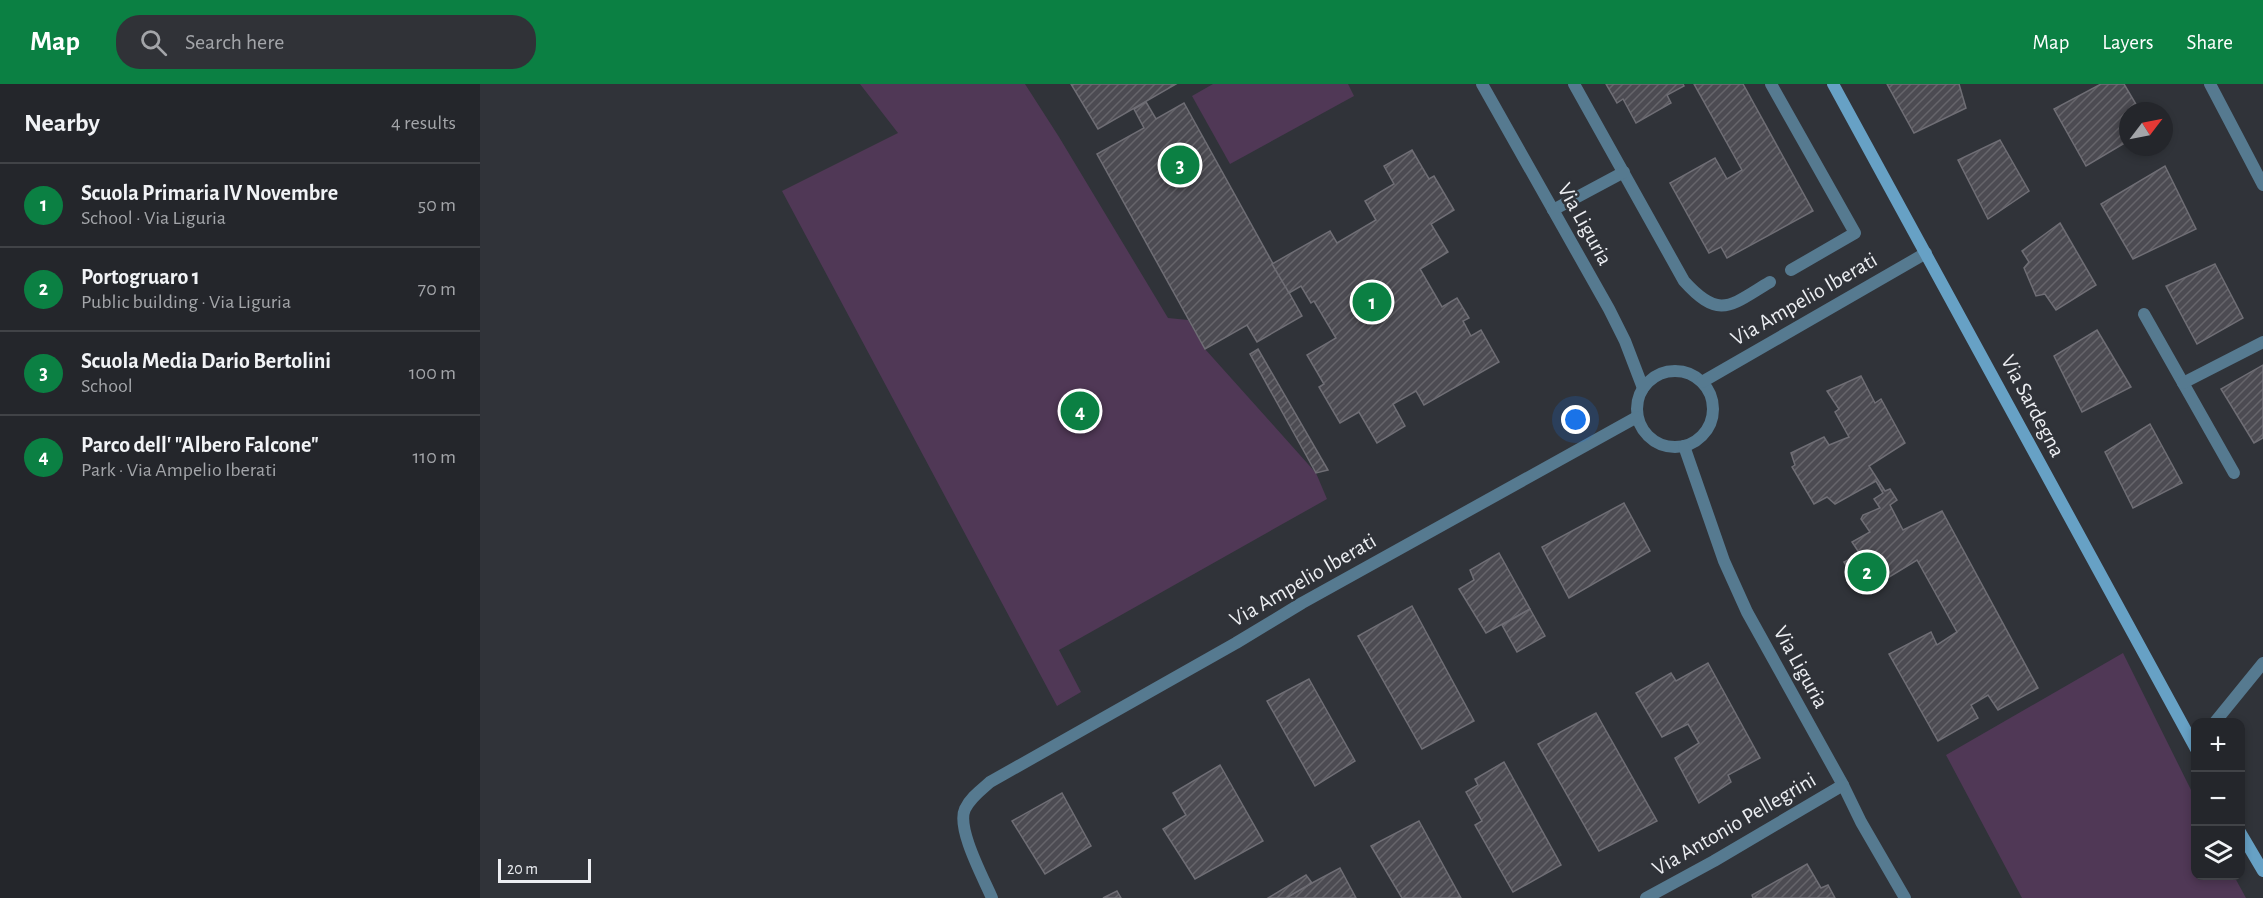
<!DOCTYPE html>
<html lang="en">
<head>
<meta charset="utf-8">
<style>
	:root { --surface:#24262b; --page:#303237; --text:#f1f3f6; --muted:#a3a5a9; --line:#414347; --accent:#0b8043 }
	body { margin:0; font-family:"Alegreya Sans",sans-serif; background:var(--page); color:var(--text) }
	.controls { position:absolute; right:18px; bottom:18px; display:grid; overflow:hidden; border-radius:12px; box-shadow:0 3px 9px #0003 }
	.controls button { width:54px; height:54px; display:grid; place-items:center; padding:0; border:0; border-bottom:2px solid var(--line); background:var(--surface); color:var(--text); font:30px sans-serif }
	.compass { position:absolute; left:1639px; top:18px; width:54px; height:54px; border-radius:50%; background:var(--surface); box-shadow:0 3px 9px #0003; rotate:58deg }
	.scale { position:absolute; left:18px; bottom:15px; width:93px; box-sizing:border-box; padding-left:6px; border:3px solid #eceef2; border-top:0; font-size:16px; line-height:21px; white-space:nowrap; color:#eceef2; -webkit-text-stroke:4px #303339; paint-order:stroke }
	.you { position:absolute; left:1096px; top:336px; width:21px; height:21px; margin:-15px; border:4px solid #fff; border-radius:50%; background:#1a73e8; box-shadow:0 0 0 9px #1a73e833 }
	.badge { display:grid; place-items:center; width:39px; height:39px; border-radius:50%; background:var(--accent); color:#fff; font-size:20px; font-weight:700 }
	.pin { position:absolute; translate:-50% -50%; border:3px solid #fff; box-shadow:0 2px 6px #0006 }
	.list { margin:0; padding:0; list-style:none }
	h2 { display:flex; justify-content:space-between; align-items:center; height:78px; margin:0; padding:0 24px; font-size:26px }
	h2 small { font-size:20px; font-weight:400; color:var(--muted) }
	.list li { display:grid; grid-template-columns:39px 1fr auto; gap:18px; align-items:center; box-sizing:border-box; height:84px; padding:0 24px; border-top:2px solid var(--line) }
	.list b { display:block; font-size:22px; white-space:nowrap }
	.list p { margin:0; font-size:20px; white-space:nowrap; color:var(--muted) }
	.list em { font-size:20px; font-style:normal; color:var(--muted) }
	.icon { flex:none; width:33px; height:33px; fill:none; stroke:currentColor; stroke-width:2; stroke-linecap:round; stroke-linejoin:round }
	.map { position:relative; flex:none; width:1783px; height:814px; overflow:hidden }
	header { display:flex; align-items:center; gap:36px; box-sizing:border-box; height:84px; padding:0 30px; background:var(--accent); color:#fff }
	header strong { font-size:28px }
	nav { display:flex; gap:33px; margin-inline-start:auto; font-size:21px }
	.search { width:420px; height:54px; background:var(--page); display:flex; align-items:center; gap:15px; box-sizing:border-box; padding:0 21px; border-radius:24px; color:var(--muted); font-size:22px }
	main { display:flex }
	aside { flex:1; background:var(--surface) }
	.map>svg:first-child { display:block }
	.green { fill:#503856 }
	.building { fill:url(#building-hatch); stroke:#6f6e75; stroke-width:1.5 }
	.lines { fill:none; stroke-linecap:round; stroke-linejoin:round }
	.lane { stroke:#567a90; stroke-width:12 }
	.street { stroke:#567a90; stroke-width:12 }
	.secondary { stroke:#67a1c5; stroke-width:12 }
	.labels { text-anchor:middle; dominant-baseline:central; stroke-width:5; stroke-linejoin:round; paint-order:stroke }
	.street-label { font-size:22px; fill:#eceef2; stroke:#303339 }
</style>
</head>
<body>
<header>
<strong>Map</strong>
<div class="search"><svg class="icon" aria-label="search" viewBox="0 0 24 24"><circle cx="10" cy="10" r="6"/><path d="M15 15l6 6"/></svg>Search here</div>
<nav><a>Map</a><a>Layers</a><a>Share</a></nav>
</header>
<main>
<aside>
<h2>Nearby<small>4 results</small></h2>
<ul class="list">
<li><span class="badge">1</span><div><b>Scuola Primaria IV Novembre</b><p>School · Via Liguria</p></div><em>50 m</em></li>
<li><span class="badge">2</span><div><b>Portogruaro 1</b><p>Public building · Via Liguria</p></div><em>70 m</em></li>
<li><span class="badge">3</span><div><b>Scuola Media Dario Bertolini</b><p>School</p></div><em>100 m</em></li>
<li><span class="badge">4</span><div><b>Parco dell' &quot;Albero Falcone&quot;</b><p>Park · Via Ampelio Iberati</p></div><em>110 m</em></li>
</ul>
</aside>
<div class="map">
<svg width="1783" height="814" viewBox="0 0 1783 814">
	<defs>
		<pattern id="building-hatch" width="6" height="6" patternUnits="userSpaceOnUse" patternTransform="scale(1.5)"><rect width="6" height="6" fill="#4c4b52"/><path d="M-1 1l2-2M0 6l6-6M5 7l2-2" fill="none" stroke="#66656b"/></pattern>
	</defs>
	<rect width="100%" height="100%" fill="#303339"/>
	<g class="green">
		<path d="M380,0H545L579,53L688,234L708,236L725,265L836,389L847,415L579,566L601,608L577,622L302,107L418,49Z"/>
		<path d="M733,0H868L874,12L750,80L712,12Z"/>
		<path d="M1643,569L1715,714L1716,792H1754L1766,814H1542L1466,671Z"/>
	</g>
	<g class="building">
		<path d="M591,0H696L618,45Z"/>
		<path d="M1126,0H1203L1204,2L1187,11L1191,19L1156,39L1143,15L1137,19Z"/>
		<path d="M1214,0H1263L1333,127L1247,174L1241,163L1229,169L1190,99L1235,74L1247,95L1262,86Z"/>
		<path d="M1407,0H1479L1486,24L1434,49Z"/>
		<path d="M1621,0H1644L1660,27H1648V57L1606,82L1574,25Z"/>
		<path d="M666,18L676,35L704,19L822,232L777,258L767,241L725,265L617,70L664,44L654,25Z"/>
		<path d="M1520,56L1549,107L1508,135L1478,76Z"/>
		<path d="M932,66L949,95L954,92L974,126L951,140L968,168L940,185L962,223L977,214L989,234L983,237L991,252L1001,246L1019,278L944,321L936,307L913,320L925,342L897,359L879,328L860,339L839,303L844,300L827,271L856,254L834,217L831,219L821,202L809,209L792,180L850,147L857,159L896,136L885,117L914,100L904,82Z"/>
		<path d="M1685,82L1716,145L1653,175L1621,120Z"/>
		<path d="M1580,139L1616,201L1576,226L1565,210L1556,212L1544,184L1549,178L1542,167Z"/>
		<path d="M1735,180L1763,234L1717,260L1686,202Z"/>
		<path d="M1617,246L1651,303L1602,328L1574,272Z"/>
		<path d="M778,265L848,386L836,389L770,270Z"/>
		<path d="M1783,281V354L1774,359L1741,305Z"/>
		<path d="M1381,292L1395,319L1401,315L1425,359L1389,382L1405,407L1410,405L1417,416L1410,421L1423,446L1462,427L1558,604L1518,626L1508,611L1491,621L1498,634L1458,657L1409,570L1451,548L1457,561L1477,548L1437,476L1383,509L1364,478L1380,470L1372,458L1390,448L1381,435L1383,431L1400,424L1394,415L1403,409L1396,397L1355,420L1347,413L1334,420L1312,383L1315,381L1311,369L1344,353L1349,361L1369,353L1355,328L1359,325L1347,307Z"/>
		<path d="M1670,340L1702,399L1653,424L1625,368Z"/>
		<path d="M1144,419L1170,467L1089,514L1062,463Z"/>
		<path d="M1019,469L1050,525L1006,549L979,505L994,496L990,486Z"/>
		<path d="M932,522L994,637L942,665L878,552Z"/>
		<path d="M1050,525L1065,552L1037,568L1022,541Z"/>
		<path d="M1228,579L1280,674L1248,691L1251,698L1219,719L1195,674L1219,659L1208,640L1182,653L1156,609L1191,589L1196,597Z"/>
		<path d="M829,595L875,677L835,702L787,617Z"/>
		<path d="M1116,629L1177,737L1119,767L1058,660Z"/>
		<path d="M1024,678L1081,781L1033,808L995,741L1002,737L986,708L998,701L995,695Z"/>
		<path d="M740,681L783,757L715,795L683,745L706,731L693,709Z"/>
		<path d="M582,709L611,762L565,790L532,737Z"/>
		<path d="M939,737L981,814H922L891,762Z"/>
		<path d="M1327,780L1341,804L1348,801L1355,814H1273L1272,811Z"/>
		<path d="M860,784L876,814H806L832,799Z"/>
		<path d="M826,791L832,799L806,814H788Z"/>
		<path d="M637,807L641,814H623Z"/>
	</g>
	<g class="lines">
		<g class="lane">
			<path d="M1094,0L1204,197C1240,237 1251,221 1290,198"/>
			<path d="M1291,0L1375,149L1311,186"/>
			<path d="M1073,126L1144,88"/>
		</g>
		<g class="street">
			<path d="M1002,0L1129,225L1145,257L1163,304"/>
			<path d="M1730,0L1783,101"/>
			<path d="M1664,230L1754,389"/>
			<circle cx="1195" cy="325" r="38"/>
			<path d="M1222,298L1446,169"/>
			<path d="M1703,299L1783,258"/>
			<path d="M1204,362L1244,477L1267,528L1363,701L1381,738L1425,814"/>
			<path d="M1735,638L1783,579"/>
			<path d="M512,814C504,795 476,744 485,725C490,714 501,706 510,698L756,559L822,519L1157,333"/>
			<path d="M1166,814L1234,777L1363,701"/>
		</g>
		<g class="secondary">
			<path d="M1353,0L1716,665"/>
			<path d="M1760,748L1783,787"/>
		</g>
	</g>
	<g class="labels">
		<g class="street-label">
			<text transform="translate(1105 140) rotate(61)">Via Liguria</text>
			<text transform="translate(1324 215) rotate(-30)">Via Ampelio Iberati</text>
			<text transform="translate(1553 322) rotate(62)">Via Sardegna</text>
			<text transform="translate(823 496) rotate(-30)">Via Ampelio Iberati</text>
			<text transform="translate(1321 583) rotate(61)">Via Liguria</text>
			<text transform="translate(1254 740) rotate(-30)">Via Antonio Pellegrini</text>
		</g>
	</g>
</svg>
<div class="controls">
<button>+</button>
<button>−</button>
<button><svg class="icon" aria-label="layers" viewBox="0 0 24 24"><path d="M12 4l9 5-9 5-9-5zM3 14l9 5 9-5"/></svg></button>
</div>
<svg class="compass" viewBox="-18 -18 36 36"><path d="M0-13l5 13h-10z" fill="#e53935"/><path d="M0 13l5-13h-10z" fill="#a3a5a9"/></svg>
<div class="scale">20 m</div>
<div class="you"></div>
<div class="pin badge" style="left:892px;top:218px">1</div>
<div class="pin badge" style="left:1387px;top:488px">2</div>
<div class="pin badge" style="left:700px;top:81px">3</div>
<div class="pin badge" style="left:600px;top:327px">4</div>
</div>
</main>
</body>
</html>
